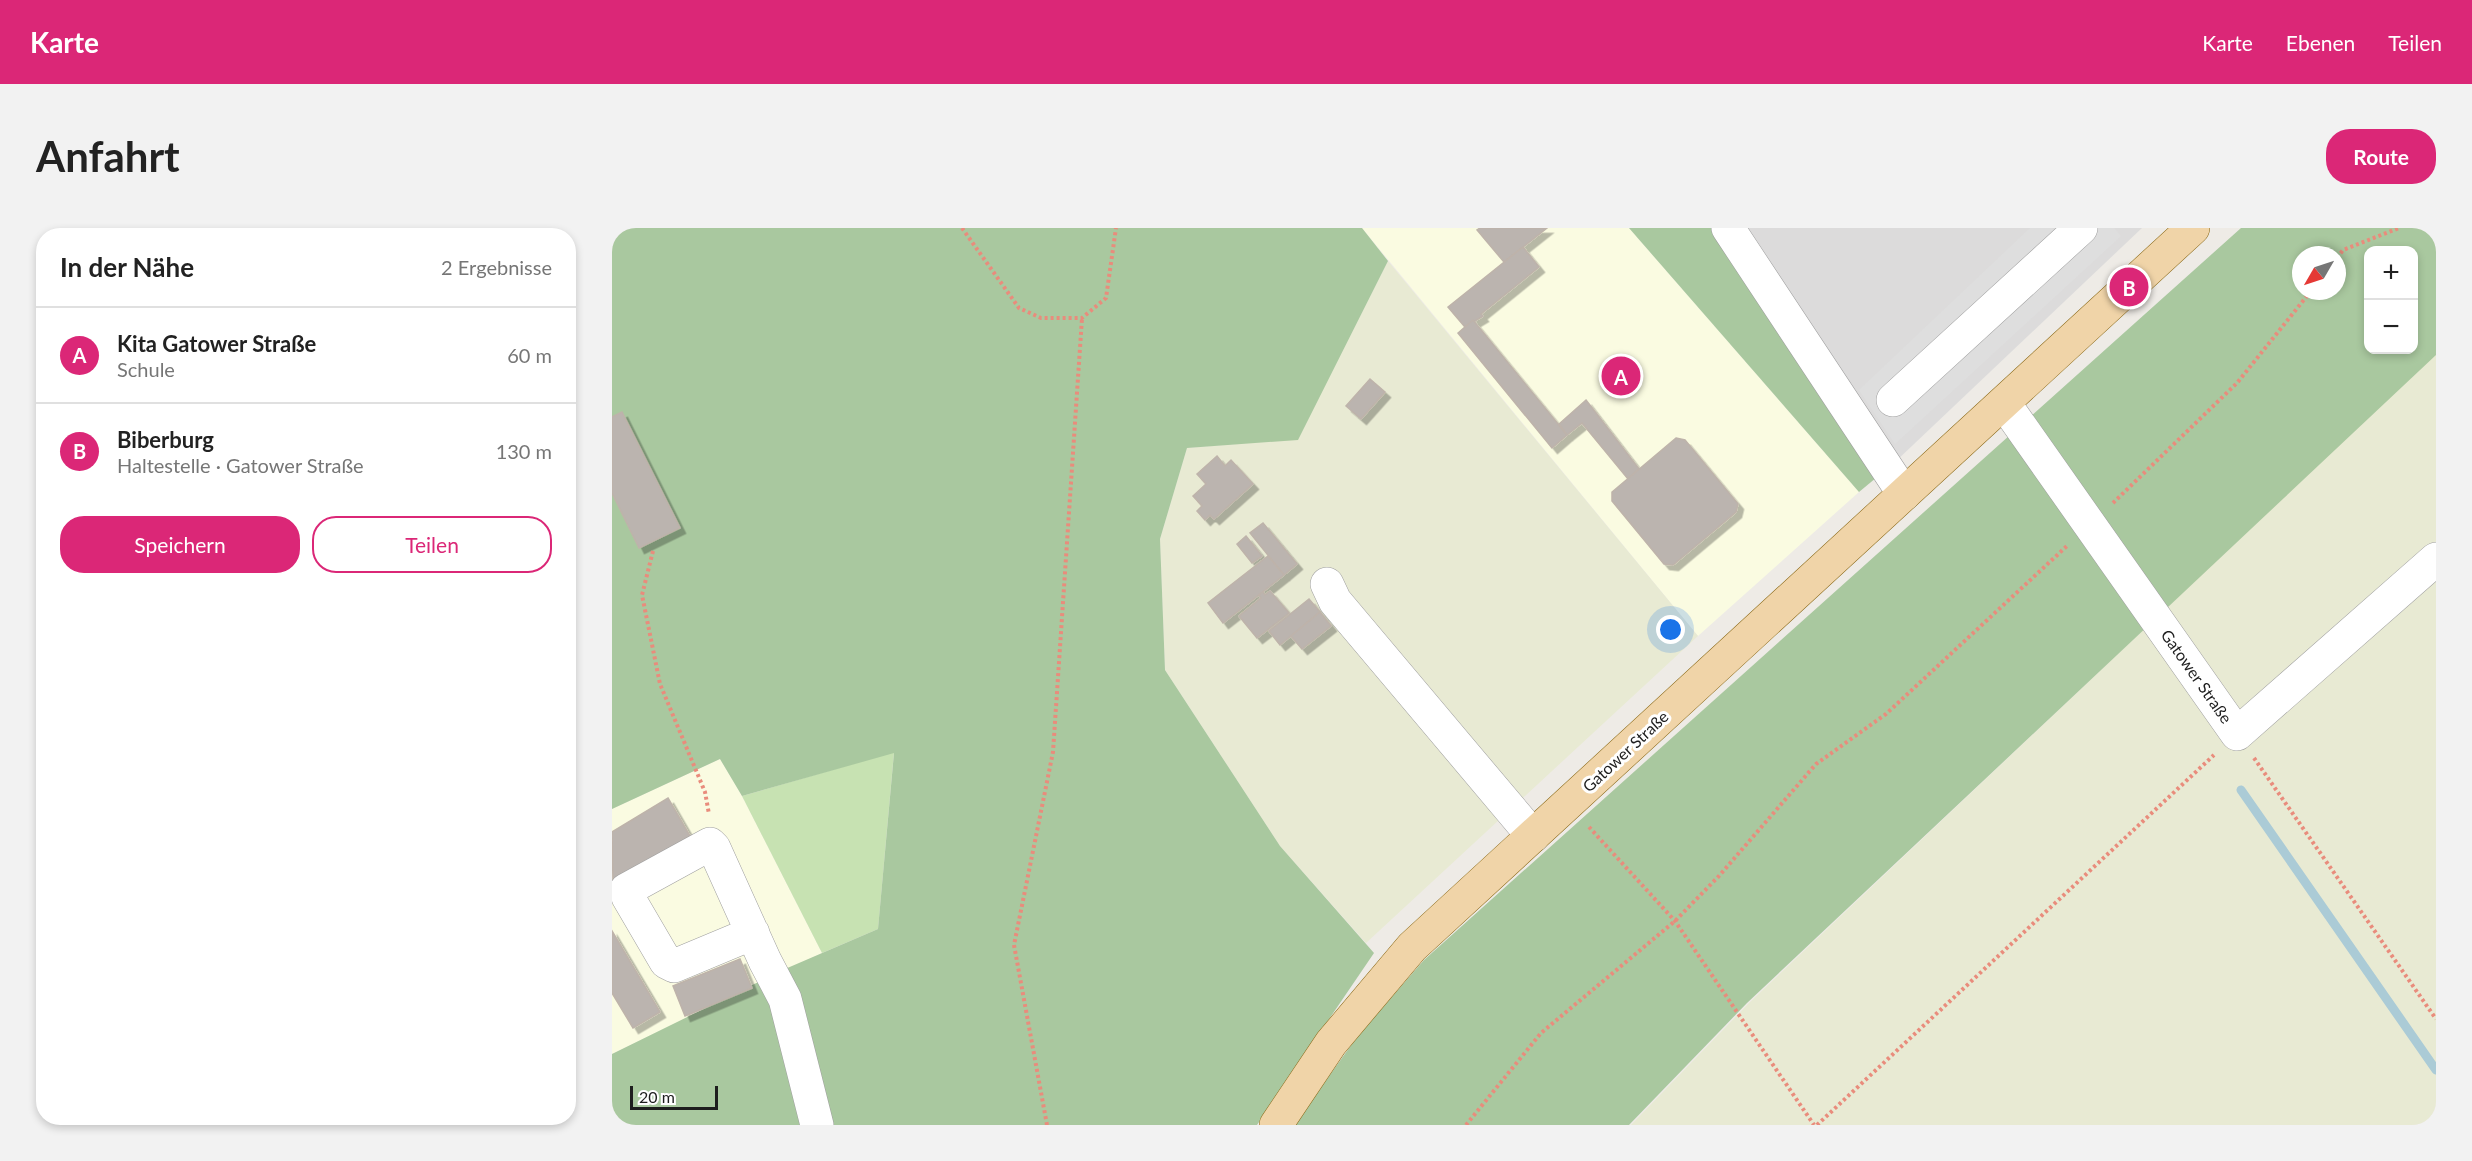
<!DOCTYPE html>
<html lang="de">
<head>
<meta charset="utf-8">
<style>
	:root { --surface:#fff; --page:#f2f2f2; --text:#222; --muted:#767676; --line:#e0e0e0; --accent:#db2777 }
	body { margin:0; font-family:Lato,sans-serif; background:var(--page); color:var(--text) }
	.controls { position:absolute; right:18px; top:18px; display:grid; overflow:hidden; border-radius:12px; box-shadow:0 3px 9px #0003 }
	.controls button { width:54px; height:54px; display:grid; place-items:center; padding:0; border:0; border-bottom:2px solid var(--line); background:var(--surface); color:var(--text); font:30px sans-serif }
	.compass { position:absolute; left:1680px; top:18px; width:54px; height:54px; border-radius:50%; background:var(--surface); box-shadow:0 3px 9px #0003; rotate:231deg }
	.scale { position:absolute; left:18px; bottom:15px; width:88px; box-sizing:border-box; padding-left:6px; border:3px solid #1e1e1e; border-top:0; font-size:16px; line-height:21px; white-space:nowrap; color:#1e1e1e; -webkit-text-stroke:4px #fff; paint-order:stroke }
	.you { position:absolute; left:1059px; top:402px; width:21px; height:21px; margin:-15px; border:4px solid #fff; border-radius:50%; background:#1a73e8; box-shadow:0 0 0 9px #1a73e833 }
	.badge { display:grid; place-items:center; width:39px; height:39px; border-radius:50%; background:var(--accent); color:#fff; font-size:20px; font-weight:700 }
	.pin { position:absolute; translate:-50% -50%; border:3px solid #fff; box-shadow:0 2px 6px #0006 }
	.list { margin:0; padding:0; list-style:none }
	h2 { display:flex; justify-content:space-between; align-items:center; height:78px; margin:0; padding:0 24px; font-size:26px }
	h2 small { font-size:20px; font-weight:400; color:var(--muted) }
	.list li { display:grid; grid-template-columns:39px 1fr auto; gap:18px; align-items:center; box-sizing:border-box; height:96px; padding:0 24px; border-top:2px solid var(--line) }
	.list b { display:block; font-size:22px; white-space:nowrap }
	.list p { margin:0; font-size:20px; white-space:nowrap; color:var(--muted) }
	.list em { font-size:20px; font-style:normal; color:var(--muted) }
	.actions { display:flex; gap:12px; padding:18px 24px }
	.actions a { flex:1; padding:14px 0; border:2px solid var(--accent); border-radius:24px; text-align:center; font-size:21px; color:var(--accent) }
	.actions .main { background:var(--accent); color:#fff }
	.map { position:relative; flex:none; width:1824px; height:897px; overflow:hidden; border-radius:24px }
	header { display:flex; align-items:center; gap:36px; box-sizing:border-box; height:84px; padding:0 30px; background:var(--accent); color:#fff }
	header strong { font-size:28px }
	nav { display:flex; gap:33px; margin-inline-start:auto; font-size:21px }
	.intro { display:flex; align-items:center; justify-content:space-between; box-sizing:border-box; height:144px; padding:0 36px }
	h1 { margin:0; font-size:42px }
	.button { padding:15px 27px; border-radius:24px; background:var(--accent); color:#fff; font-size:21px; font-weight:700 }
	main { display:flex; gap:36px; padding:0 36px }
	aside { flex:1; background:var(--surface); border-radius:24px; box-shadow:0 3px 9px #0003 }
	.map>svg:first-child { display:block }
	.residential { fill:#dcdbdb }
	.education { fill:#fafbe1 }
	.farmland { fill:#e8ead3 }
	.grass { fill:#c7e2b2 }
	.forest { fill:#a9c89f; fill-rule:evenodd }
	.parking { fill:#dedede }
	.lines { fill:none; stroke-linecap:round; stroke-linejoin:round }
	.stream { stroke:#abcbd6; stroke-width:9 }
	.building { fill:#bbb4af; stroke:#beb3aa; stroke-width:1.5; filter:url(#shadow) }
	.minor-casing { stroke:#9f9f9f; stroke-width:34 }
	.major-casing { stroke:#866512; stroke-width:34 }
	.path { stroke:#e98c7c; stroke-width:4; stroke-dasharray:3 3; stroke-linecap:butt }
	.minor { stroke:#fff; stroke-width:33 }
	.major { stroke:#f0d4a8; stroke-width:33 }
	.labels { text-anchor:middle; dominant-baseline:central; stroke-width:6; stroke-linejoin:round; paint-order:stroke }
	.street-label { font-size:16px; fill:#1e1e1e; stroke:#fff }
</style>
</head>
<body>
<header>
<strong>Karte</strong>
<nav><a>Karte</a><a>Ebenen</a><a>Teilen</a></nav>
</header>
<div class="intro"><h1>Anfahrt</h1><a class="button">Route</a></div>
<main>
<aside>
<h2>In der Nähe<small>2 Ergebnisse</small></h2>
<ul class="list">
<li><span class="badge">A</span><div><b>Kita Gatower Straße</b><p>Schule</p></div><em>60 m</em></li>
<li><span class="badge">B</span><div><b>Biberburg</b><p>Haltestelle · Gatower Straße</p></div><em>130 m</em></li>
</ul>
<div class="actions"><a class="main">Speichern</a><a>Teilen</a></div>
</aside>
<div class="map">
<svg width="1824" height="897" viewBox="0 0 1824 897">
	<defs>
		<filter id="shadow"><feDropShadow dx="5.5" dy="5.5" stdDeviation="0" flood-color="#0004"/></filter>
	</defs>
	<rect width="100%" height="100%" fill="#eeebe6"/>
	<path class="residential" d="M1129,0H1530L1282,235Z"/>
	<g class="education">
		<path d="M750,0H1017L1247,264L1086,408Z"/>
		<path d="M108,531L130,568L210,725L0,826V581Z"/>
	</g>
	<g class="farmland">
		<path d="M776,33L1086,408L754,715L668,618L553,442L548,311L575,220L686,211Z"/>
		<path d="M1824,125V897H1019L1137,775Z"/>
	</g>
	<path class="grass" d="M282,524L266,701L210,725L130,568Z"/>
	<g class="forest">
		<path d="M0,0H750L776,33L686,212L575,220L548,311L553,442L668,618L762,725L645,897H0V826L173,741L266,701L282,525L130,568L108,531L0,581Z"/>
		<path d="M1017,0H1129L1282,235L1247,264Z"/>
		<path d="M1629,0H1824V127L1135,775L1017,897H682L745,809L812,732ZM1756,22H1802V122H1756ZM1689,27H1725V63H1689Z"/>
	</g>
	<path class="parking" d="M1418,0H1440L1464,22L1487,0H1502L1509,8L1283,216L1247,162Z"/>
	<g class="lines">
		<path class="stream" d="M1629,562L1824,842"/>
	</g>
	<g class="building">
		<path d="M868,0H935L892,34L865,2Z"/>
		<path d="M911,19L927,39L869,86L871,88L853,99L836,79Z"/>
		<path d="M861,92L955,207L940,220L846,105Z"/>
		<path d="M758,151L773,164L749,191L734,178Z"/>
		<path d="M974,172L1027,241L1016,251L970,195L955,207L947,196Z"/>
		<path d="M10,184L68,300L27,320L0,265V189Z"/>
		<path d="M1064,210L1073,212L1126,276L1124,284L1061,337L1052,336L1000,273V264Z"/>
		<path d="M605,228L613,238L619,232L641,256L602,291L598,287L593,292L585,283L590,278L581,268L594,256L585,246Z"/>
		<path d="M651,295L685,336L672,347L638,305Z"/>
		<path d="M634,308L650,328L640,335L625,316Z"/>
		<path d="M656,328L672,347L611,395L596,375Z"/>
		<path d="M658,363L677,385L645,410L627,388L649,370L647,367L651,364L653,367Z"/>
		<path d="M697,371L708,384L668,417L657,403Z"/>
		<path d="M708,384L719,398L690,421L679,408Z"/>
		<path d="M56,570L78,608L1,654L0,604Z"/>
		<path d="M0,703L48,784L21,800L0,765Z"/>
		<path d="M128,731L140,760L73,788L61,758Z"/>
	</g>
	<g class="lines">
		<defs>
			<g id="minor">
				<path d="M1116,0L1292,266"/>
				<path d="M1281,172L1469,0"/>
				<path d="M1392,175L1625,506L1824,331"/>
				<path d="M715,356L723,373L921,608"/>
				<path d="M141,705L62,738L54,734L16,669L14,662L98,616L102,620L153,733L173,771L205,897"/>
			</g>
			<path id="major" d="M664,897L719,815L800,719L1581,0"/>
		</defs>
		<use href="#minor" class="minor-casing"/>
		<use href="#major" class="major-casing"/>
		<g class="path">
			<path d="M350,0L407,80L429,90H470L494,70L504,0"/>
			<path d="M1725,30L1731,22L1787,0"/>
			<path d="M1501,275L1625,155L1699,63"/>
			<path d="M41,323L30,367L48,456L93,564L97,586"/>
			<path d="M1642,530L1824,791"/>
			<path d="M977,599L1063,693L1202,897"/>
			<path d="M435,897L402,717L441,524L470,90"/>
			<path d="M854,897L929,805L1063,693L1107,648L1204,536L1274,486L1456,317"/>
			<path d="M1205,897L1602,527"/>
		</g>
		<use href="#minor" class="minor"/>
		<use href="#major" class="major"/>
	</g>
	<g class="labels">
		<g class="street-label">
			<text transform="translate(1585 448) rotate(55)">Gatower Straße</text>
			<text transform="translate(1013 523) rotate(-43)">Gatower Straße</text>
		</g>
	</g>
</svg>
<div class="controls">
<button>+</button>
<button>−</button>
</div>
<svg class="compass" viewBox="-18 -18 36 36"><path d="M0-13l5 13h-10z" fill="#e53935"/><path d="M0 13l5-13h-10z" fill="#767676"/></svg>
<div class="scale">20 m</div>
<div class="you"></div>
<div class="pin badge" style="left:1009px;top:148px">A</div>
<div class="pin badge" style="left:1517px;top:59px">B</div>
</div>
</main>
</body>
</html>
